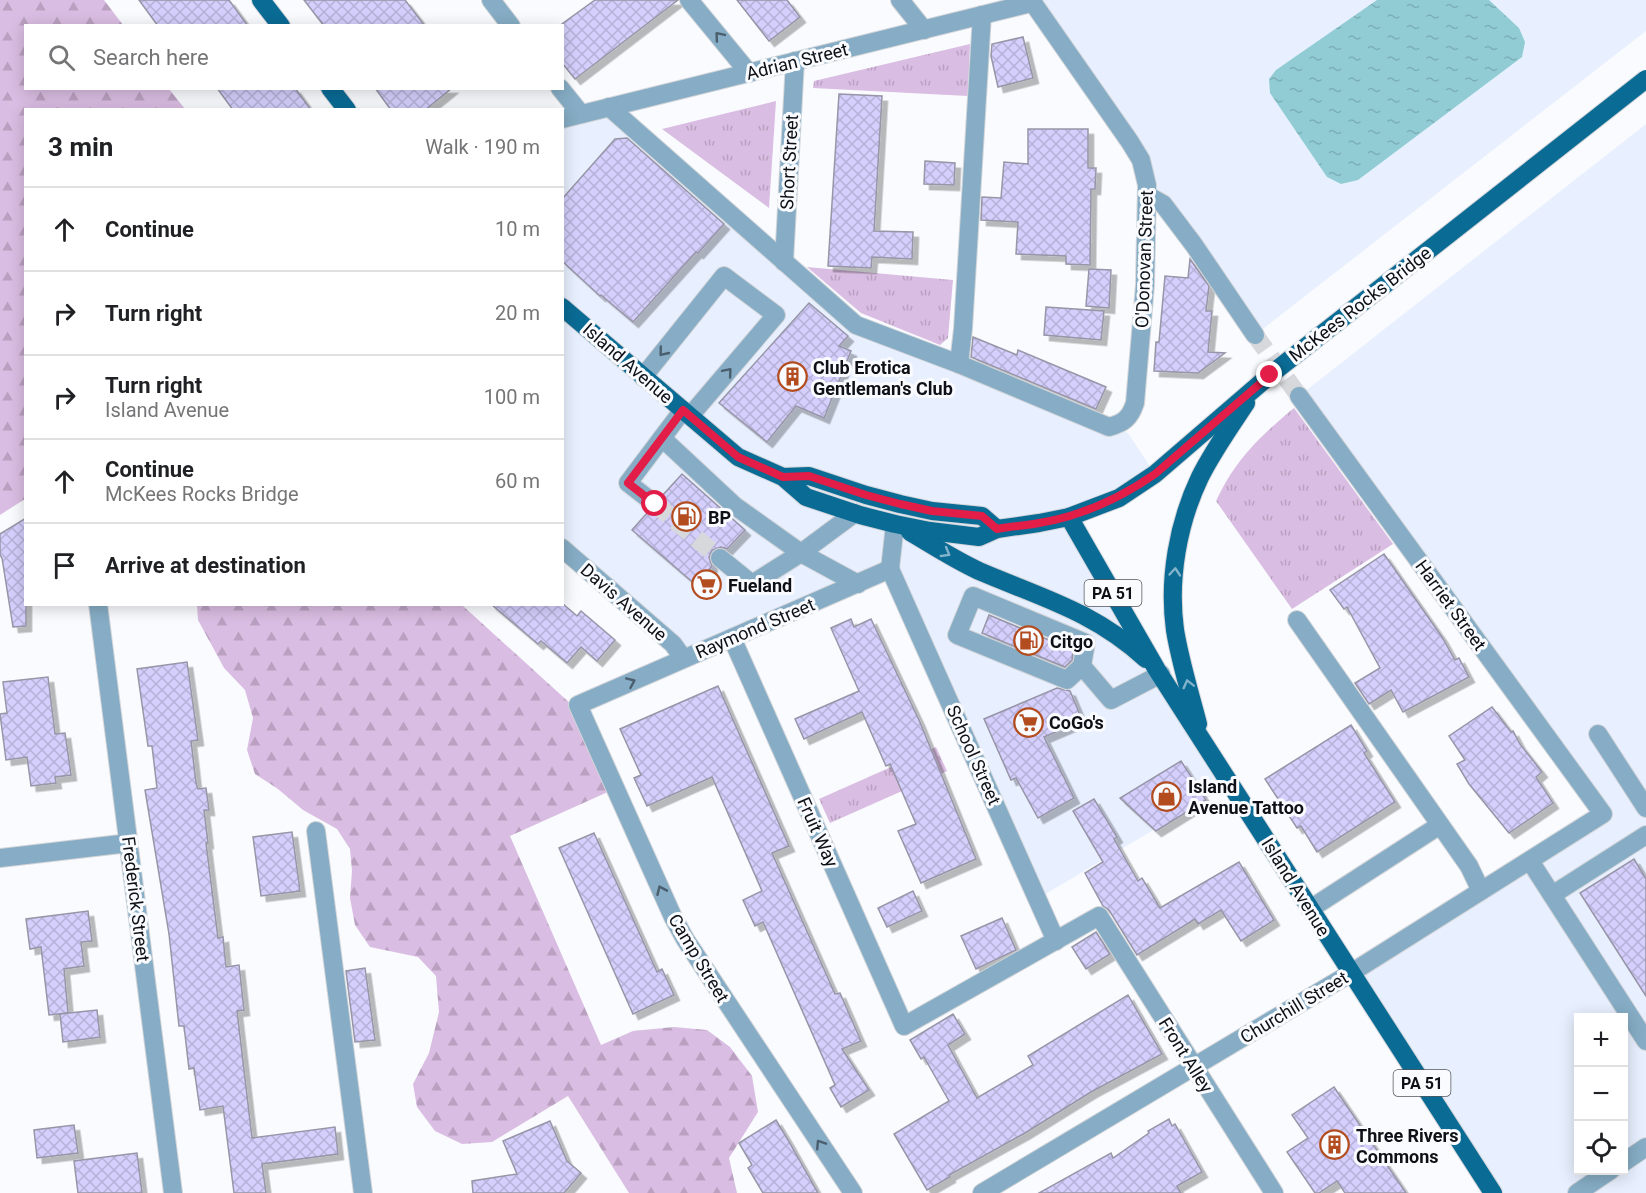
<!DOCTYPE html>
<html lang="en">
<head>
<meta charset="utf-8">
<style>
	:root { --surface:#fff; --page:#f6f6f6; --text:#202124; --muted:#757577; --line:#e0e0e0 }
	body { margin:0; font-family:Roboto,sans-serif; background:var(--page); color:var(--text) }
	.controls { position:absolute; right:18px; bottom:18px; display:grid; overflow:hidden; border-radius:0px; box-shadow:0 3px 15px #0003 }
	.controls button { width:54px; height:54px; display:grid; place-items:center; padding:0; border:0; border-bottom:2px solid var(--line); background:var(--surface); color:var(--text); font:30px sans-serif }
	.stop { position:absolute; width:18px; height:18px; margin:-14px; border:4px solid #e11d48; border-radius:50%; background:#fff }
	.stop.end { background:#e11d48; border-color:#fff; box-shadow:0 2px 6px #0008 }
	.list { margin:0; padding:0; list-style:none }
	h2 { display:flex; justify-content:space-between; align-items:center; height:78px; margin:0; padding:0 24px; font-size:26px }
	h2 small { font-size:20px; font-weight:400; color:var(--muted) }
	.list li { display:grid; grid-template-columns:39px 1fr auto; gap:18px; align-items:center; box-sizing:border-box; height:84px; padding:0 24px; border-top:2px solid var(--line) }
	.list b { display:block; font-size:22px; white-space:nowrap }
	.list p { margin:0; font-size:20px; white-space:nowrap; color:var(--muted) }
	.list em { font-size:20px; font-style:normal; color:var(--muted) }
	.icon { flex:none; width:33px; height:33px; fill:none; stroke:currentColor; stroke-width:2; stroke-linecap:round; stroke-linejoin:round }
	.map { position:relative; flex:none; width:1646px; height:1193px; overflow:hidden }
	.search { position:absolute; background:var(--surface); box-shadow:0 3px 15px #0003; left:24px; top:24px; width:540px; height:66px; display:flex; align-items:center; gap:15px; box-sizing:border-box; padding:0 21px; border-radius:0px; color:var(--muted); font-size:22px }
	.panel { position:absolute; background:var(--surface); box-shadow:0 3px 15px #0003; left:24px; top:108px; width:540px; height:498px; border-radius:0px }
	.map>svg:first-child { display:block }
	.built { fill:#e8f0ff; fill-rule:evenodd }
	.grass { fill:url(#grass-tufts) }
	.forest { fill:url(#forest-firs) }
	.water { fill:url(#water-ripples) }
	.building { fill:url(#building-cross-hatch); stroke:#9795a7; stroke-width:1.5; filter:url(#shadow) }
	.lines { fill:none; stroke-linecap:round; stroke-linejoin:round }
	.minor-tunnel { stroke:#d6d8db; stroke-width:18; stroke-dasharray:18 9; stroke-linecap:butt }
	.minor-casing { stroke:#d3d5d9; stroke-width:20 }
	.major-casing { stroke:#d3d5d9; stroke-width:20 }
	.minor { stroke:#86adc5; stroke-width:18 }
	.major { stroke:#0a6b95; stroke-width:18 }
	.major-bridge-casing { stroke:#d3d5d9; stroke-width:20; stroke-linecap:butt }
	.major-bridge { stroke:#0a6b95; stroke-width:18 }
	.oneway { stroke:#4a5e6e }
	.oneway2 { stroke:#82b3ca }
	.route { stroke:#e11d48; stroke-width:8 }
	.labels { text-anchor:middle; dominant-baseline:central; stroke-width:6; stroke-linejoin:round; paint-order:stroke }
	.shield { fill:#f9fbfe; stroke:#54565c; stroke-width:1.5 }
	.shield-label { font-size:16px; font-weight:bold; fill:#0d1016 }
	.street-label { font-size:18px; fill:#0d1016; stroke:#f9fbfe }
	.poi-label { font-size:18px; font-weight:bold; fill:#0d1016; stroke:#f9fbfe; text-anchor:start }
</style>
</head>
<body>
<div class="map">
<svg width="1646" height="1193" viewBox="0 0 1646 1193">
	<defs>
		<pattern id="grass-tufts" width="24" height="20" patternUnits="userSpaceOnUse" patternTransform="scale(1.5)"><rect width="24" height="20" fill="#dabde2"/><path d="M3 7l-1-3M5 7V3M7 7l1-3M15 17l-1-3M17 17v-4M19 17l1-3" fill="none" stroke="#baa1c1"/></pattern>
		<pattern id="forest-firs" width="22" height="20" patternUnits="userSpaceOnUse" patternTransform="scale(1.5)"><rect width="22" height="20" fill="#dabde2"/><path d="M5 1l3.5 6h-7zM16 11l3.5 6h-7z" fill="#baa1c1"/></pattern>
		<pattern id="water-ripples" width="26" height="14" patternUnits="userSpaceOnUse" patternTransform="scale(1.5)"><rect width="26" height="14" fill="#91ccd5"/><path d="M2 4q2-2 4 0t4 0M15 11q2-2 4 0t4 0" fill="none" stroke="#7caeb6"/></pattern>
		<pattern id="building-cross-hatch" width="8" height="8" patternUnits="userSpaceOnUse" patternTransform="scale(1.5)"><rect width="8" height="8" fill="#d4cffc"/><path d="M0 0l8 8M0 8l8-8" fill="none" stroke="#b5b1d7"/></pattern>
		<filter id="shadow"><feDropShadow dx="5.5" dy="5.5" stdDeviation="0" flood-color="#0004"/></filter>
	</defs>
	<rect width="100%" height="100%" fill="#f9fbfe"/>
	<g class="built">
		<path d="M1031,0H1646V31L1255,335L1147,185Z"/>
		<path d="M609,107L856,325L1128,433L1155,474L1069,516L1231,784L1037,899L891,570L683,658L563,548L562,119Z"/>
		<path d="M1646,124V1193H1493L1351,973L1603,814L1299,396ZM1578,1018H1624V1170H1578Z"/>
	</g>
	<g class="grass">
		<path d="M970,44L968,96L813,88L814,81Z"/>
		<path d="M776,101L769,208L662,129Z"/>
		<path d="M807,267L953,280L948,338L940,345L861,313Z"/>
		<path d="M1294,408L1393,544L1292,609L1216,501C1235,460 1259,437 1294,408Z"/>
		<path d="M936,747L947,771L830,823L819,799Z"/>
	</g>
	<g class="forest">
		<path d="M0,0H104L123,25L26,26V88L169,89L185,109L26,110L25,499L0,515Z"/>
		<path d="M197,605H462L572,705L610,791L510,836L601,1045L633,1031L674,1027L707,1030L730,1047L752,1076L758,1112L729,1158L737,1193H629L568,1096L492,1142L462,1144L435,1131L417,1107L413,1084L429,1053L439,1012L436,976L418,957L370,947L355,925L350,898L352,871L350,849L337,829L303,810L278,789L255,774L247,750L253,718L245,690L224,668L198,620Z"/>
	</g>
	<path class="water" d="M1377,0H1489L1519,28L1525,42L1522,57L1358,180L1341,184L1327,177L1270,93L1269,79L1276,70Z"/>
	<g class="building">
		<path d="M139,0H229L248,26H158Z"/>
		<path d="M304,0H405L425,26H324Z"/>
		<path d="M595,0H678L575,79L562,63V24Z"/>
		<path d="M737,0H787L800,17L769,41Z"/>
		<path d="M1023,37L1033,78L998,87L991,56L992,44Z"/>
		<path d="M217,88H295L311,110H233Z"/>
		<path d="M375,88H452L425,110H391Z"/>
		<path d="M839,94L882,96L874,231L913,232L912,259L872,257L871,268L828,266Z"/>
		<path d="M1028,129H1088V168H1096L1095,189H1091L1090,265L1066,264V256L1016,254L1018,222L981,220L982,197L1001,198L1004,162L1028,164Z"/>
		<path d="M627,138L724,224L698,253L696,252L633,322L601,295L600,296L562,261V199L615,139Z"/>
		<path d="M925,161L955,163L954,185L924,184Z"/>
		<path d="M1190,259L1209,286L1206,311H1212L1208,352L1225,353L1198,373L1154,371L1156,342H1159L1165,276L1188,278Z"/>
		<path d="M1089,269L1111,270L1109,308L1086,306Z"/>
		<path d="M809,303L848,336L839,346L851,351L824,418L796,406L767,442L719,403Z"/>
		<path d="M1046,307L1104,311L1101,340L1044,335Z"/>
		<path d="M973,337L1017,355L1018,350L1106,387L1096,409L971,357Z"/>
		<path d="M682,474L745,530L727,549L721,547L712,550L709,557L712,566L696,585L632,530L648,512L654,515L663,511L666,505L662,496Z"/>
		<path d="M26,518V626L13,627L2,558L0,555V534Z"/>
		<path d="M1384,554L1442,637L1455,660L1459,658L1469,677L1403,712L1391,690L1369,704L1355,683L1380,668L1347,607L1344,609L1330,590Z"/>
		<path d="M491,604H563L577,616L581,611L615,640L597,661L581,647L567,663L541,641L538,644Z"/>
		<path d="M989,615L1073,650L1072,660L1065,667L982,633Z"/>
		<path d="M851,619L854,627L871,619L919,720L976,859L921,883L898,831L916,824L890,764L886,766L862,712L804,739L795,719L859,691L831,628Z"/>
		<path d="M187,662L198,740L191,741L196,783L198,789L206,788L209,810H204L208,843H206L218,938L223,937L226,967L239,965L244,1010L237,1011L252,1138L335,1127L338,1154L262,1164L266,1193H234L223,1106L200,1110L194,1068L189,1069L184,1026H179L169,934L145,790L157,788L152,746H148L137,669Z"/>
		<path d="M48,677L55,734L65,733L71,775L55,777L56,783L31,786L27,757L6,760L0,714L7,713L3,682Z"/>
		<path d="M718,686L789,846L772,853L835,994L840,993L861,1041L842,1049L869,1090L841,1107L830,1088L835,1085L763,922L755,926L743,900L762,891L712,777L647,806L634,778L641,775L620,729Z"/>
		<path d="M1057,688L1070,691L1080,715L1070,719L1072,725L1044,737L1074,798L1038,818L1016,778L1011,780L984,719Z"/>
		<path d="M1492,707L1511,732L1513,731L1520,744L1542,772L1536,777L1553,803L1509,833L1469,784L1457,764L1465,760L1449,736Z"/>
		<path d="M1351,725L1367,751L1364,753L1395,802L1317,852L1301,826L1297,828L1265,779Z"/>
		<path d="M1181,761L1206,800L1156,831L1120,798Z"/>
		<path d="M1094,799L1117,837L1114,839L1138,881L1142,878L1160,908L1239,862L1274,920L1241,941L1221,910L1198,924L1195,919L1137,955L1109,910L1103,906L1085,873L1103,862L1073,811Z"/>
		<path d="M292,832L300,891L261,896L253,837Z"/>
		<path d="M594,833L657,972L662,969L674,995L633,1014L559,848Z"/>
		<path d="M1634,859L1646,879V996L1580,893Z"/>
		<path d="M913,891L922,911L887,927L878,908Z"/>
		<path d="M88,911L92,941L81,942L84,966L64,969L68,1013L49,1015L41,947L30,949L26,919Z"/>
		<path d="M1002,918L1016,950L976,969L961,936Z"/>
		<path d="M1096,932L1110,954L1086,969L1072,947Z"/>
		<path d="M365,968L375,1040L355,1042L346,971Z"/>
		<path d="M1128,995L1162,1054L1091,1092L1025,1133L949,1175L950,1177L927,1190L894,1134L949,1101L924,1057L921,1059L910,1040L953,1014L965,1034L948,1045L977,1098L1033,1065L1028,1056Z"/>
		<path d="M97,1010L100,1037L63,1042L60,1014Z"/>
		<path d="M1334,1087L1406,1193H1345L1337,1181L1319,1193H1315L1287,1152L1308,1138L1292,1115Z"/>
		<path d="M1169,1119L1172,1126L1175,1124L1202,1172L1177,1186L1181,1193H1039L1111,1153L1113,1158L1149,1133L1148,1131Z"/>
		<path d="M776,1120L788,1140L818,1193H763L748,1168L752,1165L739,1143Z"/>
		<path d="M550,1121L567,1161L581,1173L564,1193H473L472,1181L517,1174L503,1141Z"/>
		<path d="M74,1125L78,1153L37,1158L34,1130Z"/>
		<path d="M137,1153L142,1193H78L74,1161Z"/>
	</g>
	<g class="lines">
		<g class="minor-tunnel">
			<path d="M1255,335L1299,396"/>
			<path d="M655,504L720,558"/>
		</g>
		<defs>
			<g id="minor">
				<path d="M491,0L511,26"/>
				<path d="M689,0L749,73"/>
				<path d="M900,0L924,30"/>
				<path d="M560,88L581,114"/>
				<path d="M609,107L856,325L959,364L1109,427C1124,423 1130,418 1135,403L1145,285L1147,185L1141,160L1130,142L1031,0"/>
				<path d="M562,119L1031,3"/>
				<path d="M1147,195L1163,204L1194,245L1255,335"/>
				<path d="M784,262L795,61"/>
				<path d="M959,364L963,329L982,15"/>
				<path d="M643,377L724,276L776,315L690,416"/>
				<path d="M662,438L735,506L801,553L858,584"/>
				<path d="M655,504L628,483L683,410"/>
				<path d="M562,548L673,644L683,658"/>
				<path d="M720,558L752,584L801,553L855,513"/>
				<path d="M890,569L1056,941"/>
				<path d="M890,569L895,524"/>
				<path d="M98,604L173,1193"/>
				<path d="M1297,620L1469,866L1481,891"/>
				<path d="M732,638L904,1026L1099,916L1274,1193"/>
				<path d="M1082,666L1067,680L957,635L973,596L1086,643L1082,666L1111,700L1161,674"/>
				<path d="M1598,734L1646,808"/>
				<path d="M316,831L363,1193"/>
				<path d="M0,858L129,843"/>
				<path d="M1530,861L1646,1041"/>
				<path d="M1552,895L1646,835"/>
				<path d="M1310,909L1440,825"/>
				<path d="M1624,1162L1646,1147"/>
				<path d="M853,1193L685,939L673,917L578,705L890,569"/>
				<path d="M982,1193L1351,973L1603,814L1299,396"/>
				<path d="M1577,1193L1611,1170"/>
			</g>
			<g id="major">
				<path d="M261,0L281,26"/>
				<path d="M330,88L347,110"/>
				<path d="M562,307L738,457L783,477L806,497L860,515L895,524L930,531L979,537L997,529L1039,523L1069,517L1119,498L1155,474L1270,375"/>
				<path d="M783,477L809,476L866,495L900,504L932,511L982,516L997,529"/>
				<path d="M1069,517L1157,670L1493,1193"/>
				<path d="M910,532C932,545 955,560 979,571C1042,598 1093,611 1146,659"/>
				<path d="M1198,724C1190,693 1180,661 1175,630C1168,579 1178,523 1200,477C1213,451 1230,427 1246,403"/>
			</g>
		</defs>
		<use href="#minor" class="minor-casing"/>
		<use href="#major" class="major-casing"/>
		<use href="#minor" class="minor"/>
		<use href="#major" class="major"/>
		<defs>
			<path id="major-bridge" d="M1270,375L1646,79"/>
		</defs>
		<use href="#major-bridge" class="major-bridge-casing"/>
		<use href="#major-bridge" class="major-bridge"/>
	</g>
	<defs><path id="oneway-chevron" d="M-2-3.5L2.5 0L-2 3.5" fill="none" stroke-width="1.6" stroke-linecap="round" stroke-linejoin="round" transform="scale(1.5)"/></defs>
	<g class="oneway">
		<use href="#oneway-chevron" transform="translate(719 36) rotate(-130)"/>
		<use href="#oneway-chevron" transform="translate(663 352) rotate(129)"/>
		<use href="#oneway-chevron" transform="translate(728 372) rotate(-50)"/>
		<use href="#oneway-chevron" transform="translate(631 682) rotate(-24)"/>
		<use href="#oneway-chevron" transform="translate(661 890) rotate(-114)"/>
		<use href="#oneway-chevron" transform="translate(820 1144) rotate(-123)"/>
	</g>
	<g class="oneway2">
		<use href="#oneway-chevron" transform="translate(946 553) rotate(30)"/>
		<use href="#oneway-chevron" transform="translate(1175 572) rotate(-85)"/>
		<use href="#oneway-chevron" transform="translate(1188 684) rotate(-104)"/>
	</g>
	<g class="lines">
		<path class="route" d="M655,504L628,483L683,410L738,457L783,477L809,476L866,495L900,504L932,511L982,516L997,529C1011,526 1025,526 1039,523C1082,516 1119,499 1155,474L1270,375"/>
	</g>
	<defs>
		<symbol id="building-ring" viewBox="-11 -11 22 22"><circle r="9.5" fill="#f9fbfe" stroke="#b34d20" stroke-width="1.5"/><path d="M-4-6H4V6H1V3H-1V6H-4ZM-2.5-4.3h1.7v1.8h-1.7ZM.8-4.3h1.7v1.8H.8ZM-2.5-1h1.7V.8h-1.7ZM.8-1h1.7V.8H.8Z" fill="#b34d20"/></symbol>
		<symbol id="fuel-ring" viewBox="-11 -11 22 22"><circle r="9.5" fill="#f9fbfe" stroke="#b34d20" stroke-width="1.5"/><path d="M-5.5-6h7V0h2V4h1.3V-2.5L3-4.5l.8-.8L6-3V5H2.5V1h-1V6h-7ZM-4.2-4.7v3.2H.2V-4.7Z" fill="#b34d20"/></symbol>
		<symbol id="supermarket-ring" viewBox="-11 -11 22 22"><circle r="9.5" fill="#f9fbfe" stroke="#b34d20" stroke-width="1.5"/><path d="M-6-5.5h2.5l.6 2H6L4.5 2H-2.5L-4.4-4H-6ZM-1.5 3.2a1.3 1.3 0 1 0 .1 0ZM3 3.2a1.3 1.3 0 1 0 .1 0Z" fill="#b34d20"/></symbol>
		<symbol id="shop-ring" viewBox="-11 -11 22 22"><circle r="9.5" fill="#f9fbfe" stroke="#b34d20" stroke-width="1.5"/><path d="M-5-2.5h2.3a2.7 3.5 0 0 1 5.4 0H5L5.5 6h-11ZM-1.5-2.5h3a1.5 2.3 0 0 0-3 0Z" fill="#b34d20"/></symbol>
	</defs>
	<g fill-rule="evenodd">
		<use href="#building-ring" x="776" y="360" width="33" height="33"/>
		<use href="#fuel-ring" x="670" y="500" width="33" height="33"/>
		<use href="#supermarket-ring" x="690" y="568" width="33" height="33"/>
		<use href="#fuel-ring" x="1012" y="624" width="33" height="33"/>
		<use href="#supermarket-ring" x="1012" y="706" width="33" height="33"/>
		<use href="#shop-ring" x="1150" y="780" width="33" height="33"/>
		<use href="#building-ring" x="1318" y="1128" width="33" height="33"/>
	</g>
	<g class="labels">
		<g class="shield">
			<rect x="1084.5" y="580" width="57" height="26" rx="4.5"/>
			<rect x="1393.5" y="1070" width="57" height="26" rx="4.5"/>
		</g>
		<g class="shield-label">
			<text x="1113" y="593">PA 51</text>
			<text x="1422" y="1083">PA 51</text>
		</g>
		<g class="street-label">
			<text transform="translate(797 61) rotate(-14)">Adrian Street</text>
			<text transform="translate(789 162) rotate(-87)">Short Street</text>
			<text transform="translate(1144 259) rotate(-88)">O'Donovan Street</text>
			<text transform="translate(1360 304) rotate(-38)">McKees Rocks Bridge</text>
			<text transform="translate(628 363) rotate(41)">Island Avenue</text>
			<text transform="translate(624 602) rotate(41)">Davis Avenue</text>
			<text transform="translate(1451 605) rotate(54)">Harriet Street</text>
			<text transform="translate(755 628) rotate(-23)">Raymond Street</text>
			<text transform="translate(974 755) rotate(66)">School Street</text>
			<text transform="translate(818 832) rotate(66)">Fruit Way</text>
			<text transform="translate(1296 887) rotate(58)">Island Avenue</text>
			<text transform="translate(136 899) rotate(83)">Frederick Street</text>
			<text transform="translate(699 958) rotate(59)">Camp Street</text>
			<text transform="translate(1294 1007) rotate(-31)">Churchill Street</text>
			<text transform="translate(1186 1055) rotate(58)">Front Alley</text>
		</g>
		<g class="poi-label">
			<text x="813" y="367">Club Erotica<tspan x="813" dy="21">Gentleman's Club</tspan></text>
			<text x="708" y="517">BP</text>
			<text x="728" y="585">Fueland</text>
			<text x="1050" y="641">Citgo</text>
			<text x="1049" y="722">CoGo's</text>
			<text x="1188" y="786">Island<tspan x="1188" dy="21">Avenue Tattoo</tspan></text>
			<text x="1356" y="1135">Three Rivers<tspan x="1356" dy="21">Commons</tspan></text>
		</g>
	</g>
</svg>
<div class="controls">
<button>+</button>
<button>−</button>
<button><svg class="icon" aria-label="locate" viewBox="0 0 24 24"><circle cx="12" cy="12" r="6"/><path d="M12 2v4M12 18v4M2 12h4M18 12h4"/></svg></button>
</div>
<div class="stop" style="left:655px;top:504px"></div>
<div class="stop end" style="left:1270px;top:375px"></div>
<div class="search"><svg class="icon" aria-label="search" viewBox="0 0 24 24"><circle cx="10" cy="10" r="6"/><path d="M15 15l6 6"/></svg>Search here</div>
<section class="panel">
<h2>3 min<small>Walk · 190 m</small></h2>
<ul class="list">
<li><svg class="icon" aria-label="ahead" viewBox="0 0 24 24"><path d="M12 20V5M6 11l6-6 6 6"/></svg><div><b>Continue</b></div><em>10 m</em></li>
<li><svg class="icon" aria-label="right" viewBox="0 0 24 24"><path d="M7 20v-9h11M14 6l5 5-5 5"/></svg><div><b>Turn right</b></div><em>20 m</em></li>
<li><svg class="icon" aria-label="right" viewBox="0 0 24 24"><path d="M7 20v-9h11M14 6l5 5-5 5"/></svg><div><b>Turn right</b><p>Island Avenue</p></div><em>100 m</em></li>
<li><svg class="icon" aria-label="ahead" viewBox="0 0 24 24"><path d="M12 20V5M6 11l6-6 6 6"/></svg><div><b>Continue</b><p>McKees Rocks Bridge</p></div><em>60 m</em></li>
<li><svg class="icon" aria-label="arrive" viewBox="0 0 24 24"><path d="M6 21V4h12l-3 4 3 4H6"/></svg><div><b>Arrive at destination</b></div></li>
</ul>
</section>
</div>
</body>
</html>
